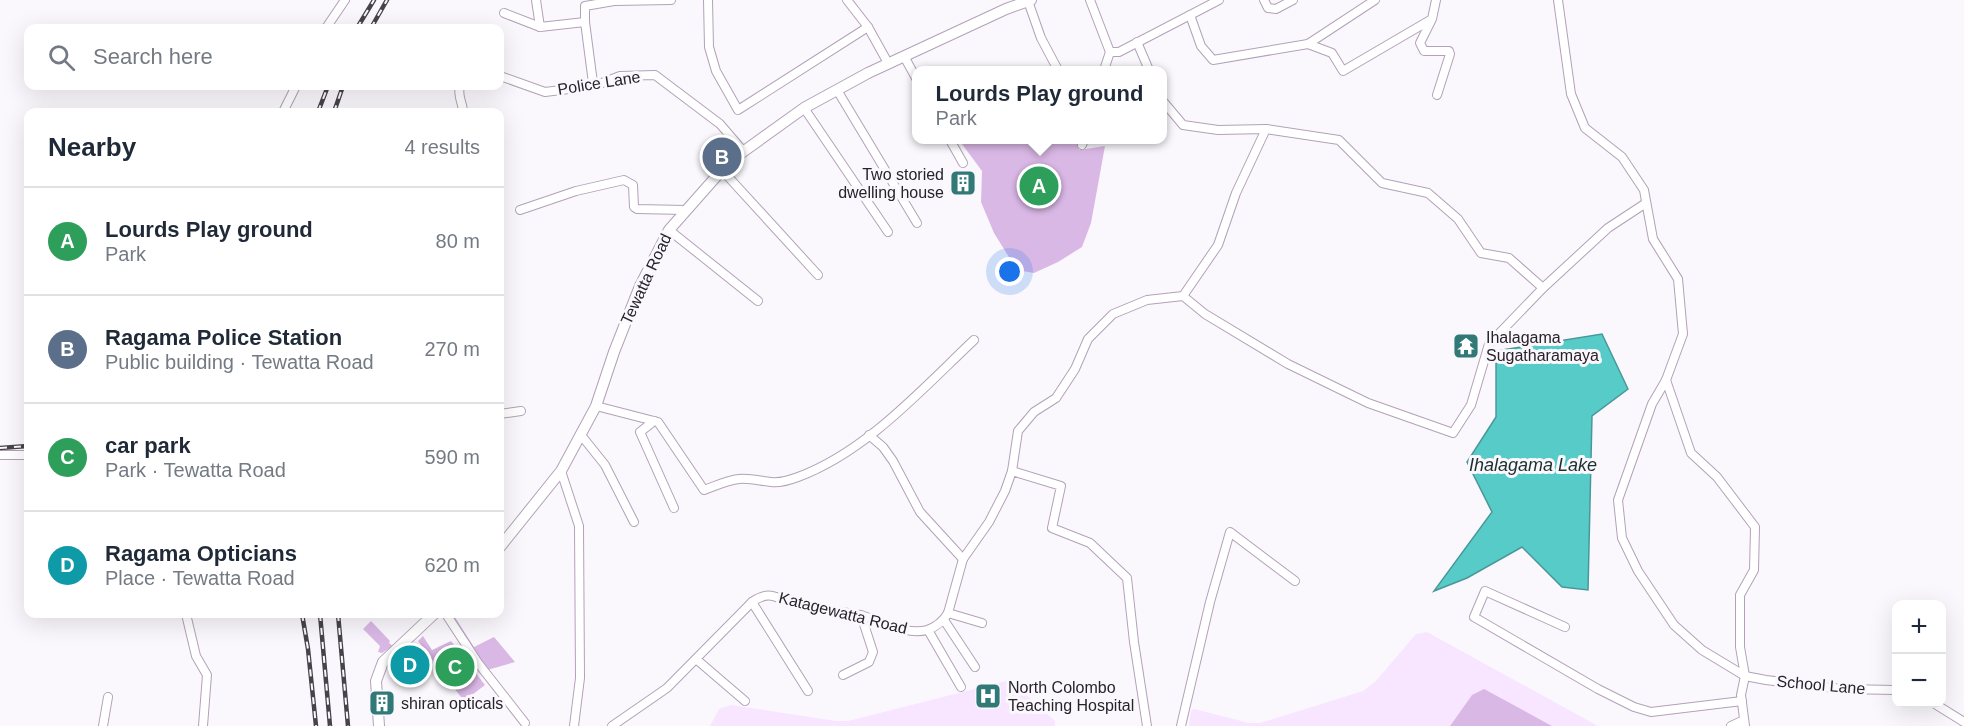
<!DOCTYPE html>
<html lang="en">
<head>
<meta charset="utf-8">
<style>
	:root { --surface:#fff; --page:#f6f6f7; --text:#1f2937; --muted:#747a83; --line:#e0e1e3; --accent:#2563eb }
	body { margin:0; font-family:Helvetica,sans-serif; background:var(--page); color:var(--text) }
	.controls { position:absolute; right:18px; bottom:18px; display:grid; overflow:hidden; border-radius:12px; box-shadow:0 6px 24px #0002 }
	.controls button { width:54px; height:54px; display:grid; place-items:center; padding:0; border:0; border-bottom:2px solid var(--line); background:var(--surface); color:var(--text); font:30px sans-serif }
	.you { position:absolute; left:1010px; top:272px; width:21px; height:21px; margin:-15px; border:4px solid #fff; border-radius:50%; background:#1a73e8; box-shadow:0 0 0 9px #1a73e833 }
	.badge { display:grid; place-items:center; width:39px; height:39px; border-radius:50%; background:var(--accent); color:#fff; font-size:20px; font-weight:700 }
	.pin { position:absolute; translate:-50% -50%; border:3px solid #fff; box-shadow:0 2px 6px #0006 }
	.popup { position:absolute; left:912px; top:66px; width:255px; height:78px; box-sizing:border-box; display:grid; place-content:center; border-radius:12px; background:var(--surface); filter:drop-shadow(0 2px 4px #0005); font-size:20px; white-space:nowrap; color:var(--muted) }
	.popup b { font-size:22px; color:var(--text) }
	.popup::after { content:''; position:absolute; left:50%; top:100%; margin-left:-12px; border:12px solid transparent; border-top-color:var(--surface) }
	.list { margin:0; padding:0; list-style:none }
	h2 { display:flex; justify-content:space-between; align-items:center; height:78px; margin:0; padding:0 24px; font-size:26px }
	h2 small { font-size:20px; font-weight:400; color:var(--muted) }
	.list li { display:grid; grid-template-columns:39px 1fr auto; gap:18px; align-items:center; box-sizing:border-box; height:108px; padding:0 24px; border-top:2px solid var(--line) }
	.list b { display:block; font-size:22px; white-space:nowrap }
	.list p { margin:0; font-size:20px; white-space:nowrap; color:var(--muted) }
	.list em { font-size:20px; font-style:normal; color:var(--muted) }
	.icon { flex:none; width:33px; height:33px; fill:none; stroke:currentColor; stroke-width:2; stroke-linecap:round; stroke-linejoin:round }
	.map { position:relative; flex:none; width:1964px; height:726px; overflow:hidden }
	.search { position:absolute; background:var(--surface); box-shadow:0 6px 24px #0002; left:24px; top:24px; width:480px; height:66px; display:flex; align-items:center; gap:15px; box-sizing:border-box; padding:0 21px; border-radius:12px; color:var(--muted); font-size:22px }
	.panel { position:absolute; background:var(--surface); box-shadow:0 6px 24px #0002; left:24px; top:108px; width:480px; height:510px; border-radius:12px }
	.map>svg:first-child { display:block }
	.built { fill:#f8e5ff }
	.green { fill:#dab8e6 }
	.water { fill:#57cbc8; stroke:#499899; stroke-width:1.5 }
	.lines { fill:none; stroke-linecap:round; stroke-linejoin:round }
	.minor-casing { stroke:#b3a1b9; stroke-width:10 }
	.major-casing { stroke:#b3a1b9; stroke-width:12 }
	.minor { stroke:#fff; stroke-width:8 }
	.major { stroke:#fff; stroke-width:10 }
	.rail-casing { stroke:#48424a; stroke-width:4.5 }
	.rail { stroke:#fbf8fd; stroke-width:2; stroke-dasharray:7; stroke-linecap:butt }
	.labels { text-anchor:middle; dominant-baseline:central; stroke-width:6; stroke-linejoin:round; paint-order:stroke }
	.street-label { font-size:16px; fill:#29222b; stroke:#fbf8fd }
	.poi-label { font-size:16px; fill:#29222b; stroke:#fbf8fd; text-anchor:start }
	.water-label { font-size:18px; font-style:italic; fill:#1a2f2e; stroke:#fbf8fd }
</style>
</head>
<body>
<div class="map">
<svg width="1964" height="726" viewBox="0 0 1964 726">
	<rect width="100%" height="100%" fill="#fbf8fd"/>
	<g class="built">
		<path d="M1427,632L1598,726H1552L1484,690L1472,695L1450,726H1189L1191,711L1194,709L1249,723H1260L1363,691L1375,682L1416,634Z"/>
		<path d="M1006,681L1017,686L1055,721V726H710L719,709L731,705L836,721H848Z"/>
	</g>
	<g class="green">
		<path d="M959,140H1076L1079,150L1105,146L1091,223L1082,247L1058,262L1034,273L1017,270L994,233L981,202L982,171Z"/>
		<path d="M448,614H453L474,647L494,637L515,662L484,671Z"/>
		<path d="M371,621L390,641L389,643L393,646L382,653L378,652L380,646L363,629Z"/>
		<path d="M423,636L432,650L451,641L485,685L464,701L418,641Z"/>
		<path d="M1484,689L1552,726H1450L1472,695Z"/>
	</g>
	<path class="water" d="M1602,334L1628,389L1592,416L1588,590L1562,587L1522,547L1467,578L1434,591L1492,512L1467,462L1496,417V351Z"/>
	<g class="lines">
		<defs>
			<g id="minor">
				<path d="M536,0L540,27L585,22"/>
				<path d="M708,0L709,47L716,71L738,110L868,27"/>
				<path d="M847,0L868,27L888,63"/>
				<path d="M1090,0L1110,52H1119L1219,0"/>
				<path d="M1264,0L1268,8L1276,9L1293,0"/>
				<path d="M1558,0L1571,94L1585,128L1622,157L1644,190L1653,239L1678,279L1683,334L1666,380L1691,453L1717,477L1755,527L1754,570L1740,595V647L1745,676L1741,695L1745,726"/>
				<path d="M1028,1L1041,38L1058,70"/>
				<path d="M504,13L540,27"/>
				<path d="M1190,15L1201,46L1213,60L1308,44L1375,0"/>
				<path d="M1431,21L1420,43L1424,51H1449L1450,54L1437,95"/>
				<path d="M326,28L345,0"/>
				<path d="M1137,42L1149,70"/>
				<path d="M1308,44L1332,53L1343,71L1432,19L1436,0"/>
				<path d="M905,58L916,78"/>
				<path d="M1104,70L1110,52"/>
				<path d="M500,76L545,92L577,88L602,83L620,76L655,75L720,124L744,152"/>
				<path d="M593,83L585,22V6L614,1L671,0"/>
				<path d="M460,86C457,96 463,103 463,112"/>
				<path d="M837,90L917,223"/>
				<path d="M1162,100L1183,125L1218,130L1266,129L1236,193L1218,245L1183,296"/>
				<path d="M804,108L888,232"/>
				<path d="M283,112L296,86"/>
				<path d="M1266,129L1339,140L1382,183L1428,193L1458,219L1481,253L1509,258L1543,288"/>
				<path d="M950,140L963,163"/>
				<path d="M1082,145L1084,140"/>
				<path d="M722,170L818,275"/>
				<path d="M520,210L576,191L624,180L633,185L634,207L637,209L685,210"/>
				<path d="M669,230L758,301"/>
				<path d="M1666,380L1652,404L1618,500L1622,538L1638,571L1674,625L1702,650L1745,676L1766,680L1842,689L1896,690"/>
				<path d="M596,406L658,422L704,490C715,486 728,480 739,479C751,478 760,481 771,482C779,483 790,480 798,477C866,452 922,389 974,340"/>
				<path d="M500,414L521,411"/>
				<path d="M654,421L640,432L674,508"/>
				<path d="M581,435L605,465L634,522"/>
				<path d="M869,435L883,447L893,461L920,512L963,559"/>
				<path d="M0,455H28"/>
				<path d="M561,471L579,526L580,678L574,726"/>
				<path d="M1012,471L1018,431L1034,412L1056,398L1075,369L1088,339L1113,314L1147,300L1183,296L1205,314L1288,364L1368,403L1453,433L1471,405L1489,344L1543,288L1608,228L1646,203"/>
				<path d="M752,602L808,691"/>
				<path d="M948,613L982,623"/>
				<path d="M186,614L196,656L207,675L203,726"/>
				<path d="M446,614L478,663L525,723"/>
				<path d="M944,620L975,667"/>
				<path d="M1565,627L1485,591L1474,617L1598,689L1634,707L1651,712L1742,701"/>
				<path d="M928,630L961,687"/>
				<path d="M696,659L745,701"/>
				<path d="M843,675L869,662L873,652L861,615"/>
				<path d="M1935,704L1964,722"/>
				<path d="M103,726L108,697"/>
				<path d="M612,726L667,688L752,602C771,589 776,599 795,604C816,610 839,611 860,615C880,620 906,636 927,630C936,627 944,620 948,613L963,559L989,522L1005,491L1012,471L1061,486L1052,528L1090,543L1127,578L1134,642L1147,726"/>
				<path d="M1181,726L1210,602L1230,532L1295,581"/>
				<path d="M1731,726L1744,720"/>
			</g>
			<g id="major">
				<path d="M500,547L561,471L596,406L614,352L640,286L669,230L722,170L740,154L804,108L868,73L1006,9L1031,0"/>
				<path d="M379,726L376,681L383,662L434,614"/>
			</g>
		</defs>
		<use href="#minor" class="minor-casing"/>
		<use href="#major" class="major-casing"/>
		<use href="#minor" class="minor"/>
		<use href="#major" class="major"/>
		<defs>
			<g id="rail">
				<path d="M357,28L374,0"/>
				<path d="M371,28L387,0"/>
				<path d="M318,112L328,86"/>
				<path d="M334,112L343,86"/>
				<path d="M0,448L28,446"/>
				<path d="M302,614L308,649L316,726"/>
				<path d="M320,614L330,726"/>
				<path d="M338,614L348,726"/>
			</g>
		</defs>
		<use href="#rail" class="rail-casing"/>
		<use href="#rail" class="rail"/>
	</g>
	<defs>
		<symbol id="building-square" viewBox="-11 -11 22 22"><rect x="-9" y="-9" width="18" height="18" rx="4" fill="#307977" stroke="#fbf8fd"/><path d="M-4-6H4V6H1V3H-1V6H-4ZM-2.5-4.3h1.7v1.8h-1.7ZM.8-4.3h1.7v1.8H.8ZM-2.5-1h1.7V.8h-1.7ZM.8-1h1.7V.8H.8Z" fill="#fff"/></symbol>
		<symbol id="temple-square" viewBox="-11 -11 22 22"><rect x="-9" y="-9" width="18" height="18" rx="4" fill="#307977" stroke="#fbf8fd"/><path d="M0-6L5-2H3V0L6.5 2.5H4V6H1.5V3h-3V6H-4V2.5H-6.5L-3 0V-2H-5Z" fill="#fff"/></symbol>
		<symbol id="hospital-square" viewBox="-11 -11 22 22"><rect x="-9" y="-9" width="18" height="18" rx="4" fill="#307977" stroke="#fbf8fd"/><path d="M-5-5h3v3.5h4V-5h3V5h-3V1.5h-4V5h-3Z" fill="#fff"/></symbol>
	</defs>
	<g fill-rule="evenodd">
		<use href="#building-square" x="948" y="168" width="30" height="30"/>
		<use href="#temple-square" x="1451" y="331" width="30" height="30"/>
		<use href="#hospital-square" x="973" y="681" width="30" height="30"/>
		<use href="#building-square" x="367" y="688" width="30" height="30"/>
	</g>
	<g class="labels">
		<g class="street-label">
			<text transform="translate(599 83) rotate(-9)">Police Lane</text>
			<text transform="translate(646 279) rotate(-65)">Tewatta Road</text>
			<text transform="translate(843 613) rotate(14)">Katagewatta Road</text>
			<text transform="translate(1821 685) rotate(5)">School Lane</text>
		</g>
		<g class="poi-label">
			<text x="944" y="174" text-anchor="end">Two storied<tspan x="944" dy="18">dwelling house</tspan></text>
			<text x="1486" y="337">Ihalagama<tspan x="1486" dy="18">Sugatharamaya</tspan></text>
			<text x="1008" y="687">North Colombo<tspan x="1008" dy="18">Teaching Hospital</tspan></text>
			<text x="401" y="703">shiran opticals</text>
		</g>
		<g class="water-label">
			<text x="1533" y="465">Ihalagama Lake</text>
		</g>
	</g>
</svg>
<div class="controls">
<button>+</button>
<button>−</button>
</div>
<div class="you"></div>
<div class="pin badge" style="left:1039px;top:186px;background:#2e9e5b">A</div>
<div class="popup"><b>Lourds Play ground</b>Park</div>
<div class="pin badge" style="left:722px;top:157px;background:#5c6f8a">B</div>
<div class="pin badge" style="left:455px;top:667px;background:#2e9e5b">C</div>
<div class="pin badge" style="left:410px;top:665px;background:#0f9aa8">D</div>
<div class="search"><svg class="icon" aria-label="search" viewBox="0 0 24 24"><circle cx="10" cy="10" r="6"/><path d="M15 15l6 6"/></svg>Search here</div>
<section class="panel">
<h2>Nearby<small>4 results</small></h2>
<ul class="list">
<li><span class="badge" style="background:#2e9e5b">A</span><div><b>Lourds Play ground</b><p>Park</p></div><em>80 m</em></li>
<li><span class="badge" style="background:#5c6f8a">B</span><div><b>Ragama Police Station</b><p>Public building · Tewatta Road</p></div><em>270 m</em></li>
<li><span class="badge" style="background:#2e9e5b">C</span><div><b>car park</b><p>Park · Tewatta Road</p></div><em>590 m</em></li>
<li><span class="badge" style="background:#0f9aa8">D</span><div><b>Ragama Opticians</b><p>Place · Tewatta Road</p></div><em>620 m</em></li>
</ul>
</section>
</div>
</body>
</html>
